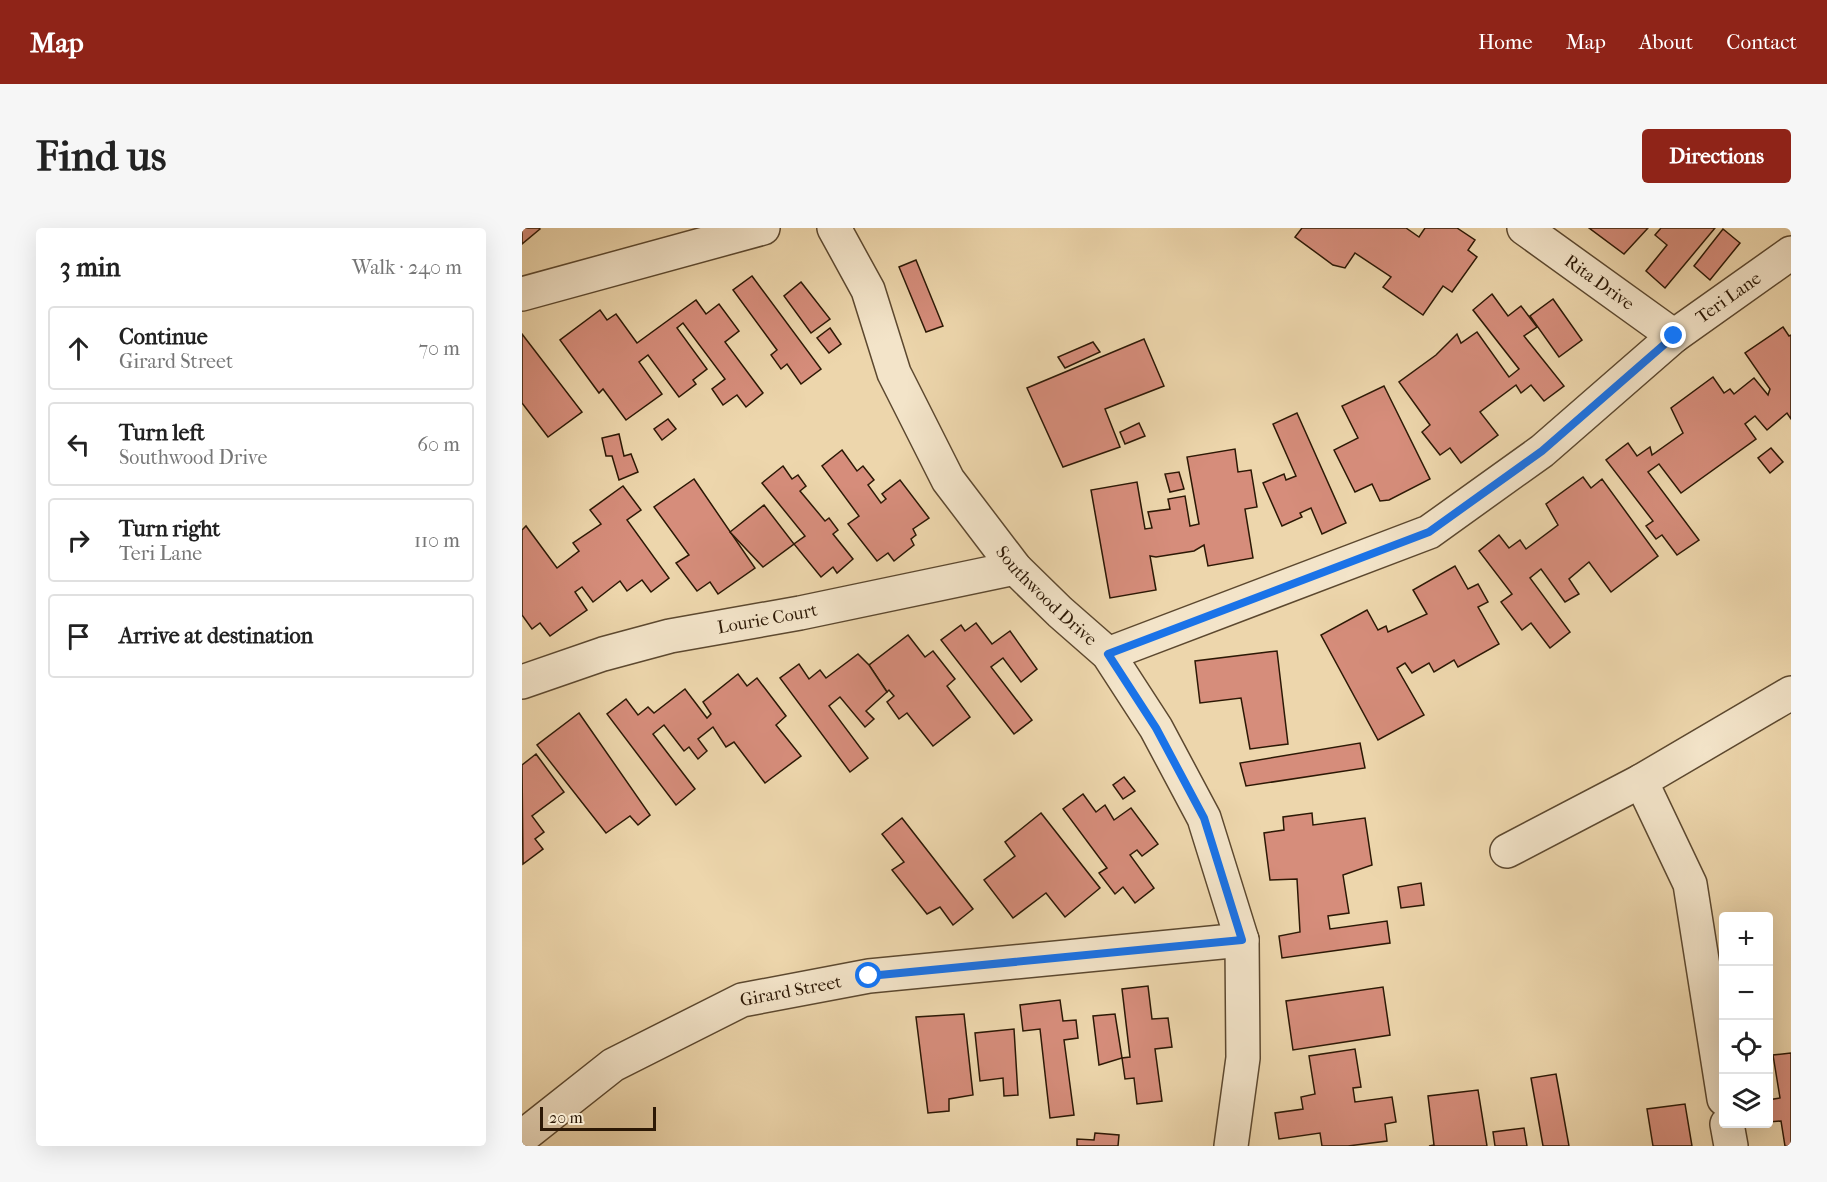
<!DOCTYPE html>
<html lang="en">
<head>
<meta charset="utf-8">
<style>
	:root { --surface:#fff; --page:#f6f6f6; --text:#222; --muted:#767676; --line:#e0e0e0; --accent:#8f2418 }
	body { margin:0; font-family:"IM FELL French Canon",serif; background:var(--page); color:var(--text) }
	.controls { position:absolute; right:18px; bottom:18px; display:grid; overflow:hidden; border-radius:6px; box-shadow:0 6px 24px #0002 }
	.controls button { width:54px; height:54px; display:grid; place-items:center; padding:0; border:0; border-bottom:2px solid var(--line); background:var(--surface); color:var(--text); font:30px sans-serif }
	.scale { position:absolute; left:18px; bottom:15px; width:116px; box-sizing:border-box; padding-left:6px; border:3px solid #2c1805; border-top:0; font-size:16px; line-height:21px; white-space:nowrap; color:#2c1805; -webkit-text-stroke:4px #f3e4c9; paint-order:stroke }
	.stop { position:absolute; width:18px; height:18px; margin:-14px; border:4px solid #1a73e8; border-radius:50%; background:#fff }
	.stop.end { background:#1a73e8; border-color:#fff; box-shadow:0 2px 6px #0008 }
	.list { margin:0; padding:0; list-style:none }
	h2 { display:flex; justify-content:space-between; align-items:center; height:78px; margin:0; padding:0 24px; font-size:26px }
	h2 small { font-size:20px; font-weight:400; color:var(--muted) }
	.list li { display:grid; grid-template-columns:39px 1fr auto; gap:18px; align-items:center; box-sizing:border-box; height:84px; margin:0 12px 12px; padding:0 12px; border:2px solid var(--line); border-radius:6px }
	.list b { display:block; font-size:22px; white-space:nowrap }
	.list p { margin:0; font-size:20px; white-space:nowrap; color:var(--muted) }
	.list em { font-size:20px; font-style:normal; color:var(--muted) }
	.icon { flex:none; width:33px; height:33px; fill:none; stroke:currentColor; stroke-width:2; stroke-linecap:round; stroke-linejoin:round }
	.map { position:relative; flex:none; width:1269px; height:918px; overflow:hidden; border-radius:6px }
	header { display:flex; align-items:center; gap:36px; box-sizing:border-box; height:84px; padding:0 30px; background:var(--accent); color:#fff }
	header strong { font-size:28px }
	nav { display:flex; gap:33px; margin-inline-start:auto; font-size:21px }
	.intro { display:flex; align-items:center; justify-content:space-between; box-sizing:border-box; height:144px; padding:0 36px }
	h1 { margin:0; font-size:42px }
	.button { padding:15px 27px; border-radius:6px; background:var(--accent); color:#fff; font-size:21px; font-weight:700 }
	main { display:flex; gap:36px; padding:0 36px }
	aside { flex:1; background:var(--surface); border-radius:6px; box-shadow:0 6px 24px #0002 }
	.map>svg:first-child { display:block }
	.building { fill:#d68d7b; stroke:#2c1805; stroke-width:1.5 }
	.lines { fill:none; stroke-linecap:round; stroke-linejoin:round }
	.minor-casing { stroke:#5c482f; stroke-width:36 }
	.minor { stroke:#f3e4c9; stroke-width:33 }
	.route { stroke:#1a73e8; stroke-width:8 }
	.labels { text-anchor:middle; dominant-baseline:central; stroke-width:6; stroke-linejoin:round; paint-order:stroke }
	.street-label { font-size:18px; fill:#2c1805; stroke:#f3e4c9 }
</style>
</head>
<body>
<header>
<strong>Map</strong>
<nav><a>Home</a><a>Map</a><a>About</a><a>Contact</a></nav>
</header>
<div class="intro"><h1>Find us</h1><a class="button">Directions</a></div>
<main>
<aside>
<h2>3 min<small>Walk · 240 m</small></h2>
<ul class="list">
<li><svg class="icon" aria-label="ahead" viewBox="0 0 24 24"><path d="M12 20V5M6 11l6-6 6 6"/></svg><div><b>Continue</b><p>Girard Street</p></div><em>70 m</em></li>
<li><svg class="icon" aria-label="left" viewBox="0 0 24 24"><path d="M17 20v-9H6M10 6l-5 5 5 5"/></svg><div><b>Turn left</b><p>Southwood Drive</p></div><em>60 m</em></li>
<li><svg class="icon" aria-label="right" viewBox="0 0 24 24"><path d="M7 20v-9h11M14 6l5 5-5 5"/></svg><div><b>Turn right</b><p>Teri Lane</p></div><em>110 m</em></li>
<li><svg class="icon" aria-label="arrive" viewBox="0 0 24 24"><path d="M6 21V4h12l-3 4 3 4H6"/></svg><div><b>Arrive at destination</b></div></li>
</ul>
</aside>
<div class="map">
<svg width="1269" height="918" viewBox="0 0 1269 918">
	<rect width="100%" height="100%" fill="#edd6ac"/>
	<filter id="stains"><feTurbulence type="fractalNoise" baseFrequency=".00333" numOctaves="4"/><feColorMatrix values="0 0 0 0 .2 0 0 0 0 .09 0 0 0 0 .02 0 0 0 .5 -.17"/></filter>
	<radialGradient id="worn" r=".72"><stop offset=".6" stop-color="#630" stop-opacity="0"/><stop offset="1" stop-color="#630" stop-opacity=".3"/></radialGradient>
	<g class="building">
		<path d="M0,0H17L18,1L0,16Z"/>
		<path d="M780,0H884L897,9L903,0H935L953,12L946,22L955,29L930,64L921,58L901,87L861,59L869,49L833,25L823,40L811,37L773,9Z"/>
		<path d="M1067,0H1126L1102,26Z"/>
		<path d="M1139,0H1193L1143,60L1124,43L1145,17L1133,7Z"/>
		<path d="M1201,1L1218,15L1188,52L1172,38Z"/>
		<path d="M394,32L421,98L404,104L377,39Z"/>
		<path d="M230,48L299,141L279,156L265,136L259,141L249,127L255,122L211,62Z"/>
		<path d="M279,54L308,91L289,105L262,68Z"/>
		<path d="M970,66L986,88L999,78L1015,99L1002,108L1042,158L1022,173L1009,157L999,165L994,157L958,184L976,207L939,235L928,220L918,227L900,204L908,197L877,154L914,127L935,106L939,115L955,104L987,149L997,141L951,82Z"/>
		<path d="M1031,71L1060,112L1037,129L1008,88Z"/>
		<path d="M174,72L184,86L197,76L217,103L203,114L241,165L224,179L215,167L201,177L190,161L203,151L161,95L155,100L185,141L171,152L174,156L157,169L126,127L117,134L140,166L104,192L81,161L77,165L38,112L78,82L85,92L94,86L115,115Z"/>
		<path d="M1261,99L1267,108L1269,107V191L1265,185L1245,202L1233,188L1223,196L1234,211L1159,265L1137,236L1126,244L1177,312L1155,327L1140,307L1134,311L1124,298L1131,293L1084,232L1106,215L1115,228L1128,219L1130,227L1161,205L1149,180L1191,149L1202,165L1208,161L1212,166L1232,150L1246,167L1248,161L1223,125Z"/>
		<path d="M308,100L319,116L307,125L295,110Z"/>
		<path d="M0,106L60,184L26,209L0,175Z"/>
		<path d="M622,111L642,158L583,181L598,219L541,239L505,160Z"/>
		<path d="M571,114L578,124L543,140L536,129Z"/>
		<path d="M862,158L908,251L867,272L858,273L850,256L833,264L812,222L836,210L820,178Z"/>
		<path d="M775,185L824,295L800,306L789,280L778,285L780,289L760,298L741,255L762,246L764,252L774,248L751,196Z"/>
		<path d="M146,191L154,201L140,212L132,201Z"/>
		<path d="M617,195L623,208L603,216L598,204Z"/>
		<path d="M97,206L102,228L109,226L116,244L97,252L90,228H84L80,210Z"/>
		<path d="M1249,220L1261,234L1248,245L1236,230Z"/>
		<path d="M713,221L716,244L729,242L735,279L723,281L731,330L686,338L682,317L672,323L634,329L628,328L634,362L588,370L569,262L615,254L623,301L630,300L626,284L648,281L646,271L663,268L668,298L677,296L665,229Z"/>
		<path d="M320,222L335,243L341,238L352,252L346,257L359,275L364,271L360,266L378,252L407,290L391,301L394,307L389,311L392,317L372,333L366,325L355,333L326,296L337,288L300,238Z"/>
		<path d="M261,238L270,251L276,247L284,258L278,263L303,293L307,290L316,302L311,306L331,331L315,345L311,339L299,349L272,316L283,308L240,255Z"/>
		<path d="M657,244L662,261L648,264L643,246Z"/>
		<path d="M1061,249L1069,260L1080,251L1136,328L1089,364L1067,334L1047,351L1057,366L1043,374L1019,341L1008,350L1048,404L1028,420L1009,395L1000,402L979,374L990,366L957,323L977,307L987,320L998,312L1004,321L1036,297L1024,276Z"/>
		<path d="M172,251L233,340L196,366L188,354L175,363L154,335L167,327L132,279Z"/>
		<path d="M101,258L119,282L105,292L147,350L129,364L120,352L105,363L98,353L71,374L60,359L53,364L65,382L28,408L18,395L10,401L0,387V302L4,298L35,340L57,323L51,315L79,296L68,282Z"/>
		<path d="M242,277L272,316L241,339L208,304Z"/>
		<path d="M933,338L946,361L956,356L966,374L956,379L977,416L936,439L932,432L912,444L907,435L890,445L883,435L875,440L902,487L856,512L799,407L845,382L856,402L864,398L866,404L905,386L891,362Z"/>
		<path d="M454,395L470,416L488,403L515,441L499,454L481,430L469,439L510,492L492,506L419,412L439,397L443,403Z"/>
		<path d="M386,407L403,429L411,423L433,451L425,458L448,489L411,518L385,485L377,491L365,474L372,468L367,462L365,464L347,437Z"/>
		<path d="M755,423L766,516L728,521L719,470L678,475L673,433Z"/>
		<path d="M336,426L347,437L365,464L344,483L352,491L343,499L318,469L307,478L346,530L328,544L258,450L277,436L287,451L298,442L304,450Z"/>
		<path d="M216,446L225,458L235,450L264,488L254,497L279,528L243,555L212,514L204,519L191,499L176,511L185,523L176,531L167,519L162,523L142,497L131,506L173,561L154,577L85,486L104,471L116,487L126,479L132,485L163,461L185,490L189,486L181,474Z"/>
		<path d="M57,485L128,587L116,597L108,588L84,605L15,517Z"/>
		<path d="M838,515L843,540L724,558L718,535Z"/>
		<path d="M14,526L42,564L10,588L22,604L13,611L21,621L1,636L0,537Z"/>
		<path d="M602,549L613,563L601,571L591,557Z"/>
		<path d="M561,566L574,584L583,577L592,592L609,580L636,616L620,628L615,622L608,627L632,660L613,675L601,659L593,666L577,645L585,640L541,581Z"/>
		<path d="M519,585L578,660L543,689L524,665L491,690L462,652L493,628L483,614Z"/>
		<path d="M790,585L791,597L843,590L850,637L821,647L827,685L806,688L808,701L865,693L868,715L760,730L757,708L778,704L775,651L748,652L742,605L762,602L761,589Z"/>
		<path d="M380,590L451,681L431,697L418,679L405,686L370,642L382,634L360,606Z"/>
		<path d="M899,655L902,677L879,680L876,659Z"/>
		<path d="M626,758L630,791L646,790L650,819L633,821L640,873L615,876L612,850L603,851L600,830L608,829L600,761Z"/>
		<path d="M861,759L868,807L771,822L764,773Z"/>
		<path d="M538,772L541,793L554,792L556,810L542,812L552,887L528,890L518,801L501,803L498,777Z"/>
		<path d="M442,786L451,867L427,871V883L406,885L394,789Z"/>
		<path d="M593,786L600,830L577,837L571,788Z"/>
		<path d="M492,801L496,867L482,868L481,850L458,853L453,805Z"/>
		<path d="M833,821L839,859L831,860L833,874L870,869L874,894L863,896L865,913L826,918H800L798,905L757,911L753,885L781,881L779,869L793,866L787,828Z"/>
		<path d="M1269,825V918H1263L1259,893L1247,894L1246,872L1258,870L1251,827Z"/>
		<path d="M1034,846L1047,918H1021L1009,850Z"/>
		<path d="M956,862L965,918H907L912,917L906,868Z"/>
		<path d="M1163,876L1170,918H1131L1125,881Z"/>
		<path d="M1002,900L1005,918H973L971,904Z"/>
		<path d="M573,905L597,907L596,918H555V911L572,912Z"/>
	</g>
	<g class="lines">
		<defs>
			<g id="minor">
				<path id="s1" d="M312,0L346,62L372,145L426,252L493,340L538,384L586,426L634,500L682,590L720,712L721,830L709,918"/>
				<path id="s2" d="M1002,0L1152,108"/>
				<path d="M0,66L241,0"/>
				<path id="s3" d="M586,426L907,304L1020,223L1152,108L1269,25"/>
				<path id="s4" d="M0,454L81,426L148,408L278,385L493,340"/>
				<path d="M1119,553L1269,465"/>
				<path d="M985,623L1119,553L1168,656L1202,871"/>
				<path d="M1205,896L1209,918"/>
				<path id="s5" d="M0,909L91,837L220,772L347,748L720,712"/>
			</g>
		</defs>
		<use href="#minor" class="minor-casing"/>
		<use href="#minor" class="minor"/>
	</g>
	<g class="lines">
		<path class="route" d="M347,748L720,712L682,590L634,500L586,426L907,304L1020,223L1152,108"/>
	</g>
	<g class="labels">
		<g class="street-label">
			<text stroke="none"><textPath href="#s2" startOffset="93">Rita Drive</textPath></text>
			<text stroke="none"><textPath href="#s3" startOffset="724">Teri Lane</textPath></text>
			<text stroke="none"><textPath href="#s1" startOffset="430">Southwood Drive</textPath></text>
			<text stroke="none"><textPath href="#s4" startOffset="254">Lourie Court</textPath></text>
			<text stroke="none"><textPath href="#s5" startOffset="310">Girard Street</textPath></text>
		</g>
	</g>
	<rect width="100%" height="100%" filter="url(#stains)"/>
	<rect width="100%" height="100%" fill="url(#worn)"/>
</svg>
<div class="controls">
<button>+</button>
<button>−</button>
<button><svg class="icon" aria-label="locate" viewBox="0 0 24 24"><circle cx="12" cy="12" r="6"/><path d="M12 2v4M12 18v4M2 12h4M18 12h4"/></svg></button>
<button><svg class="icon" aria-label="layers" viewBox="0 0 24 24"><path d="M12 4l9 5-9 5-9-5zM3 14l9 5 9-5"/></svg></button>
</div>
<div class="scale">20 m</div>
<div class="stop" style="left:347px;top:748px"></div>
<div class="stop end" style="left:1152px;top:108px"></div>
</div>
</main>
</body>
</html>
